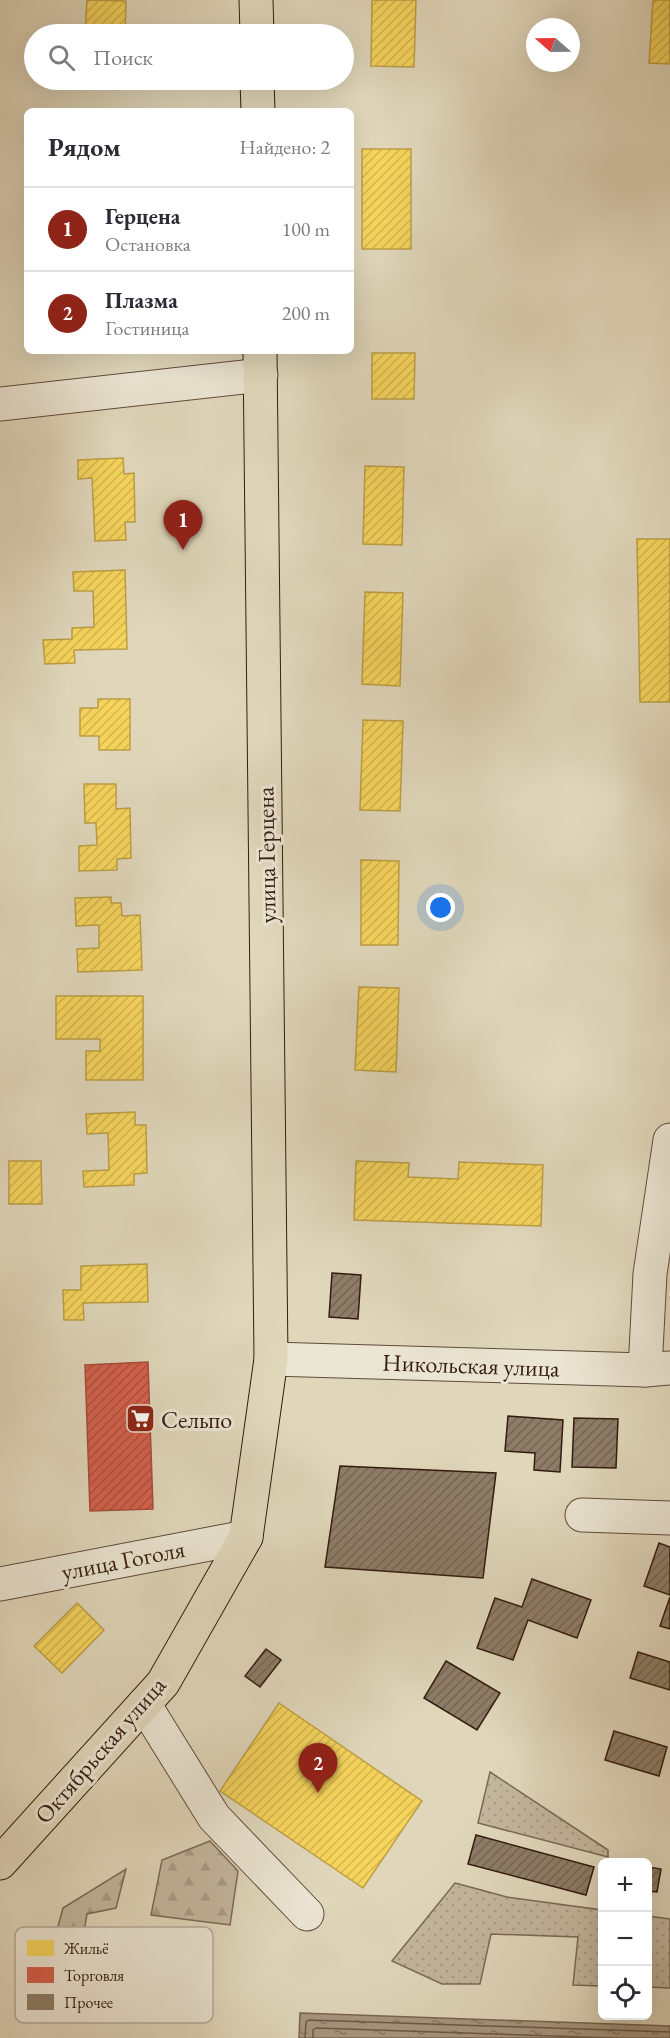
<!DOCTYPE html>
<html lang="ru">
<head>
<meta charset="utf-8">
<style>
	:root { --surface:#fff; --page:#f2f2f3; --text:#2b2b33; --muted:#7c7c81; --line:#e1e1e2; --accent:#8f2418 }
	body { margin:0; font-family:"EB Garamond",serif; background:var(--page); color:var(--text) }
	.controls { position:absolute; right:18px; bottom:18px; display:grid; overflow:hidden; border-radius:9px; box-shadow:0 6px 24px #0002 }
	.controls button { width:54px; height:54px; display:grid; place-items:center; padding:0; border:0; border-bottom:2px solid var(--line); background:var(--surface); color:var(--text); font:30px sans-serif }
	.compass { position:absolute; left:526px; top:18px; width:54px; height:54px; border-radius:50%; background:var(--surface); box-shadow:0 6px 24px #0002; rotate:290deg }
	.you { position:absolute; left:441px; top:908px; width:21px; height:21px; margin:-15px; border:4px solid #fff; border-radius:50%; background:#1a73e8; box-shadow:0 0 0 9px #1a73e833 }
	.badge { display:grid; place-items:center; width:39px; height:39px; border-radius:50%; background:var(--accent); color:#fff; font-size:20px; font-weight:700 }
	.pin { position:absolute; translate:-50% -50px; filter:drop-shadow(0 2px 3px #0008) }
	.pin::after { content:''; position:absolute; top:32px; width:21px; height:18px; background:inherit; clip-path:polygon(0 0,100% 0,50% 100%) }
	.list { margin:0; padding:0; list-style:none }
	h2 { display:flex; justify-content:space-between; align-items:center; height:78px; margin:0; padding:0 24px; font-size:26px }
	h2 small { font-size:20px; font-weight:400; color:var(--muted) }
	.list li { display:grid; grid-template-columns:39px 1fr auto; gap:18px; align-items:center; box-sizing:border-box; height:84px; padding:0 24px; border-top:2px solid var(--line) }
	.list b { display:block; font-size:22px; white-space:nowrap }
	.list p { margin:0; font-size:20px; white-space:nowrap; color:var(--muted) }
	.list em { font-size:20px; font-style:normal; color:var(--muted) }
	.icon { flex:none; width:33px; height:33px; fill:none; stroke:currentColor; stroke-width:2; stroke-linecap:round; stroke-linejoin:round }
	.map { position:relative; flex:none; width:670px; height:2038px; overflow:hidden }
	.search { position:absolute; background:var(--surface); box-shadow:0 6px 24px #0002; left:24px; top:24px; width:330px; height:66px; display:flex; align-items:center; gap:15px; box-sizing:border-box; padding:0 21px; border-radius:33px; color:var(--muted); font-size:22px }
	.panel { position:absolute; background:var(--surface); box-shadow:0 6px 24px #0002; left:24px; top:108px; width:330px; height:246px; border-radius:9px }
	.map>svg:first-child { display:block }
	.grass { fill:url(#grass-dots); stroke:#7c6a56; stroke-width:1.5 }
	.forest { fill:url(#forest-firs); stroke:#7c6a56; stroke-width:1.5 }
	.water { fill:url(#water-ripples); stroke:#786652; stroke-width:1.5 }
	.homes { fill:url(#homes-hatch); stroke:#bc9e45; stroke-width:1.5 }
	.shops { fill:url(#shops-hatch); stroke:#a54c3a; stroke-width:1.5 }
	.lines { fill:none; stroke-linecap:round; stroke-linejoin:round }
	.shore { stroke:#6d5a47; stroke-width:1.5 }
	.building { fill:url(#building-hatch); stroke:#341c0e; stroke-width:1.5 }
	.minor-casing { stroke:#5f4b39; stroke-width:35 }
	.major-casing { stroke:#341c0e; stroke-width:35 }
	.minor { stroke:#ebe5d3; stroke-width:33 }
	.major { stroke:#e0d7bb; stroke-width:33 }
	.labels { text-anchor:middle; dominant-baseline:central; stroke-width:6; stroke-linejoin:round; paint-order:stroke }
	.street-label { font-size:24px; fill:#341c0e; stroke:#ebe5d3 }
	.poi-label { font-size:24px; fill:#341c0e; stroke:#ebe5d3; text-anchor:start }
	.key { fill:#ebe5d3; stroke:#b4a998; stroke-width:1.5 }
	.key-label { font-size:16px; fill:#341c0e }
</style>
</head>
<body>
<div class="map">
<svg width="670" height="2038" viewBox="0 0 670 2038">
	<defs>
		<pattern id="grass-dots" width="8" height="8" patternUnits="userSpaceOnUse" patternTransform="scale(1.5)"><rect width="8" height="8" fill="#c3b79e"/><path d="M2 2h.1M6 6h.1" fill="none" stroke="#a89d87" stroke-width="1.8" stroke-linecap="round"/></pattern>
		<pattern id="forest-firs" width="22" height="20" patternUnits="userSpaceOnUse" patternTransform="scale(1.5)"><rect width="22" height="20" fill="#c3b79e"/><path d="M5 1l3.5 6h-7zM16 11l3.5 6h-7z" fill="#a89d87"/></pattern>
		<pattern id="water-ripples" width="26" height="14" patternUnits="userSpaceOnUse" patternTransform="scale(1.5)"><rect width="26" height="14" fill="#a69780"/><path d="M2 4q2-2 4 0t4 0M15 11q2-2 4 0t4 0" fill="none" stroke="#887a67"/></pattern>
		<pattern id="homes-hatch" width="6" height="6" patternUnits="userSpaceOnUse" patternTransform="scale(1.5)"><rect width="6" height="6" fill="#f6d55c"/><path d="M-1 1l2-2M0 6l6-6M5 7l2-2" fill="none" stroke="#d4b64f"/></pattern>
		<pattern id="shops-hatch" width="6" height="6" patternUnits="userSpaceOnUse" patternTransform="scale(1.5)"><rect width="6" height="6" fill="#d6604d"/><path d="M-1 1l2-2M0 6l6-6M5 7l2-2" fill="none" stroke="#ae4e3e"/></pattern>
		<pattern id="building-hatch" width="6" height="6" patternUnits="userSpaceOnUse" patternTransform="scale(1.5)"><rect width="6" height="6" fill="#8d7d68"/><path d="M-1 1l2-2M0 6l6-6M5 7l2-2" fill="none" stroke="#746654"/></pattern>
	</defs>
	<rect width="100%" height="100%" fill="#e0d7bb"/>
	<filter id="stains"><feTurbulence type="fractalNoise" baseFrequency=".00333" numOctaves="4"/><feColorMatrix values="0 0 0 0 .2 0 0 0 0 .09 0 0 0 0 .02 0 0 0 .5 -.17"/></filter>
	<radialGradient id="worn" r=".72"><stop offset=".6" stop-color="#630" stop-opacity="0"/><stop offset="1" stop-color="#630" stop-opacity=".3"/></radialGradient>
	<g class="grass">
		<path d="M490,1772L608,1850V1857L478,1823Z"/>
		<path d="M455,1883L507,1897L602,1910V1986L573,1985L578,1937L491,1934L480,1984H442L392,1961Z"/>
		<path d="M648,1916L670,1919V1988L648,1987Z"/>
	</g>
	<g class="forest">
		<path d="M210,1841L238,1871L230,1925L151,1915L162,1860Z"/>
		<path d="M126,1869L116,1908L87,1914L84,1932L57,1930L63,1908Z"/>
	</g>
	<path class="water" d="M300,2013L670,2026V2038H299Z"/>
	<g class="homes">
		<path d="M87,0L126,1L125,34H85Z"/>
		<path d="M372,0H416L414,67L371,66Z"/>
		<path d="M653,0H670V64L649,63Z"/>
		<rect x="362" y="149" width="49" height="100"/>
		<path d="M372,353H415L414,399H372Z"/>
		<path d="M123,458L124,474L134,473L135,522H125L126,540L95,541L92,478L78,479V460Z"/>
		<path d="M365,466L404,467L402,545L363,544Z"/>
		<path d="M637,539H670V702H640Z"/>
		<path d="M125,570L127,649L74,650L75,663L45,664L43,640L72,639V628L94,627L93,591H74L73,572Z"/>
		<path d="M365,592L403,593L400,686L362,684Z"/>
		<path d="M98,699H130V750H99V736H80V708H98Z"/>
		<path d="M363,720L403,721L400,811L360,810Z"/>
		<path d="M84,784H116V809L130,808L131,858L117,859V870L79,871V846L97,845L96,823H85Z"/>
		<path d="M361,860L399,861L398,945H361Z"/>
		<path d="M111,897V903H121L122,916L140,915L142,970L78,972L77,949L99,948V925L76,926L75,898Z"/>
		<path d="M359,987L399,988L396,1072L355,1070Z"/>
		<path d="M56,996H143V1080H86V1051H100V1039H56Z"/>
		<path d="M135,1112V1125H146L147,1173L134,1174V1185L84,1187L83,1171L109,1170L108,1133L87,1134L86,1114Z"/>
		<path d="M9,1161H41L42,1204H9Z"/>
		<path d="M356,1161L409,1163L408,1177L458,1179L459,1162L543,1165L541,1226L354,1220Z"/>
		<path d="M147,1264L148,1302L83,1303L84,1320H64L63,1290H81V1266Z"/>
		<path d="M77,1603L104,1630L62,1673L34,1646Z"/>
		<path d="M279,1703L422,1801L363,1888L220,1791Z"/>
	</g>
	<path class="shops" d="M148,1362L153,1509L90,1511L85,1365Z"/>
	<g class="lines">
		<g class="shore">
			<path d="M305,2038L306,2022L309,2020L670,2032"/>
			<path d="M313,2038V2030L316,2028L613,2038"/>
		</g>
	</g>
	<g class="building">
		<path d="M332,1273L361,1275L358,1319L329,1317Z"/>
		<path d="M508,1416L563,1420L560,1472L534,1470L535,1453L505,1451Z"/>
		<path d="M574,1418L618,1419L616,1468L572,1467Z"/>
		<path d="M340,1466L496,1473L483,1578L325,1567Z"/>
		<path d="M659,1543L670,1547V1595L644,1586Z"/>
		<path d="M532,1579L591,1600L577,1638L528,1620L513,1660L477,1648L495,1598L522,1607Z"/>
		<path d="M670,1597V1629L660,1626Z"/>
		<path d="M266,1649L281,1660L260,1687L245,1676Z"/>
		<path d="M638,1652L670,1662V1690L630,1678Z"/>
		<path d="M446,1661L500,1693L477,1730L424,1698Z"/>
		<path d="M614,1731L667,1747L659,1776L605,1760Z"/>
		<path d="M476,1835L594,1867L586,1895L468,1864Z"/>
		<path d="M648,1867L661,1869L657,1892L648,1891Z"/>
	</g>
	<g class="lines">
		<defs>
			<g id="minor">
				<path d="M0,404L261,375"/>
				<path d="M271,1359L645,1370L670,1368"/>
				<path d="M645,1370L650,1274L670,1140"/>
				<path d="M582,1515L670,1518"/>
				<path d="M0,1584L246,1537"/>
				<path d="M144,1704L214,1817L307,1914"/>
			</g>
			<g id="major">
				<path d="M256,0L257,34"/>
				<path d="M257,80L258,111"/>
				<path d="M0,1863L163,1683L246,1537L271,1359L260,351"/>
			</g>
		</defs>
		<use href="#minor" class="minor-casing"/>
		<use href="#major" class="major-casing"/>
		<use href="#minor" class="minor"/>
		<use href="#major" class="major"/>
	</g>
	<defs>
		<symbol id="supermarket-square" viewBox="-11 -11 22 22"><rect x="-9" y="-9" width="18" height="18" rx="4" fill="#8f2418" stroke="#ebe5d3"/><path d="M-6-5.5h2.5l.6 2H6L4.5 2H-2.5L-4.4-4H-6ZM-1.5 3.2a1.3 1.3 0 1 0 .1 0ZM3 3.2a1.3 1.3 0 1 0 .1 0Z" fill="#fff"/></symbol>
	</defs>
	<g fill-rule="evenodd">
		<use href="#supermarket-square" x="124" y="1402" width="33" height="33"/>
	</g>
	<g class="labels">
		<g class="street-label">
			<text transform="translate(266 855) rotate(-91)">улица Герцена</text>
			<text transform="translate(471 1365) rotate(2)">Никольская улица</text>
			<text transform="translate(123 1560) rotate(-11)">улица Гоголя</text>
			<text transform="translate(100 1750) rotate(-49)">Октябрьская улица</text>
		</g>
		<g class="poi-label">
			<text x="161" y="1419">Сельпо</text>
		</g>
	</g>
	<rect x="15" y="1927" width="198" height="96" rx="9" class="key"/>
	<rect x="27" y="1940" width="27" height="16" fill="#f6d55c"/>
	<rect x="27" y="1967" width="27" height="16" fill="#d6604d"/>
	<rect x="27" y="1994" width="27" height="16" fill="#8d7d68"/>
	<g class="key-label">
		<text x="64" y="1954">Жильё</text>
		<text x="64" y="1981">Торговля</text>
		<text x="64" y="2008">Прочее</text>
	</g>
	<rect width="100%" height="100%" filter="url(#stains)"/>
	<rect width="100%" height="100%" fill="url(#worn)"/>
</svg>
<div class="controls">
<button>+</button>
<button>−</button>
<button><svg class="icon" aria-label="locate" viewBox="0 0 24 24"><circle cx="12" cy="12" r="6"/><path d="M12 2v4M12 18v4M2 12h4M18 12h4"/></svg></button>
</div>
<svg class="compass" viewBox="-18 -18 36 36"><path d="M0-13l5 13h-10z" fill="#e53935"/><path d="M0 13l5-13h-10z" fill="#7c7c81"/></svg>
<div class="you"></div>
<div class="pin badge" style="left:183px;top:550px">1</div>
<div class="pin badge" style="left:318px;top:1793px">2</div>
<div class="search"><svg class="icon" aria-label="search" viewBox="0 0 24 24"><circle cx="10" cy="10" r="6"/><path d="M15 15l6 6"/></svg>Поиск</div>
<section class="panel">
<h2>Рядом<small>Найдено: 2</small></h2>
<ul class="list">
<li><span class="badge">1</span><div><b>Герцена</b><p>Остановка</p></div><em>100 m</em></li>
<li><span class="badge">2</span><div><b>Плазма</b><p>Гостиница</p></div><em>200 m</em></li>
</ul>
</section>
</div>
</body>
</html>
